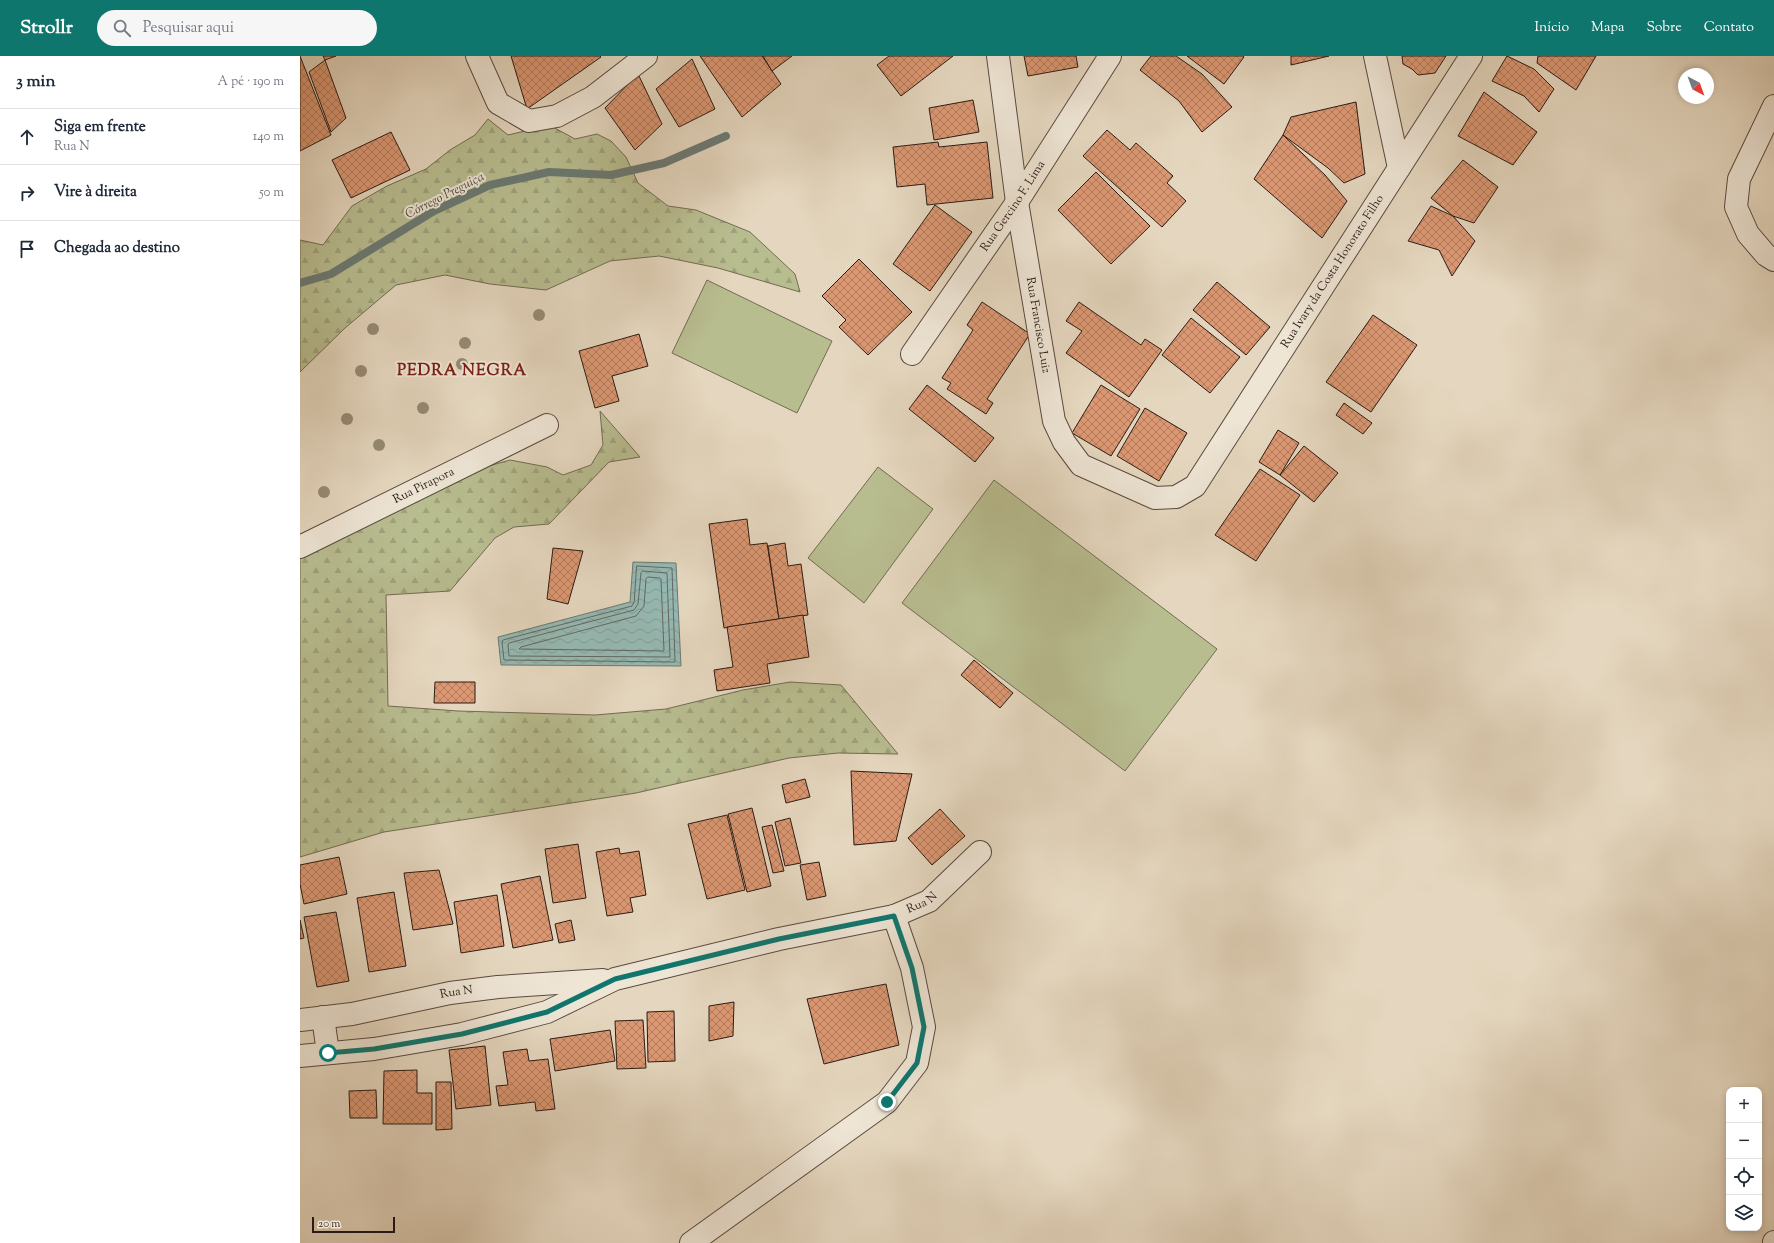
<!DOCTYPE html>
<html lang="pt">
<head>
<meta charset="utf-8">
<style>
	:root { --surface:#fff; --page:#f6f6f7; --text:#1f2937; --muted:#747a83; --line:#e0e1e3; --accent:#0f766e }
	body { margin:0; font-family:"Sorts Mill Goudy",serif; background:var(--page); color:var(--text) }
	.controls { position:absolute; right:12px; bottom:12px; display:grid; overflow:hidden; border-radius:8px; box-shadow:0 2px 6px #0003 }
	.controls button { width:36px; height:36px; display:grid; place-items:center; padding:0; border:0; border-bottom:1px solid var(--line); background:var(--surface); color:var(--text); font:20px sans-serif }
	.compass { position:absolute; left:1378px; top:12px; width:36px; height:36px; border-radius:50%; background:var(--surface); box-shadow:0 2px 6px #0003; rotate:139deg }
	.scale { position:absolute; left:12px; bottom:10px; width:83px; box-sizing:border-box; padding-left:4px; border:2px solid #2b1b14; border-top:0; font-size:11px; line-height:14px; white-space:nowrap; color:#2b1b14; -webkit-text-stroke:3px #eee5d5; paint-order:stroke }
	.stop { position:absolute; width:12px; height:12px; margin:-9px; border:3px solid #0f766e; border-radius:50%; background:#fff }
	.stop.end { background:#0f766e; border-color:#fff; box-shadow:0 1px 4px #0008 }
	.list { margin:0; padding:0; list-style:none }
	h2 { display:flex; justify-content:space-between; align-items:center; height:52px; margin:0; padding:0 16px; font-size:17px }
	h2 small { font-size:13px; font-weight:400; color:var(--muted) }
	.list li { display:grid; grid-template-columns:26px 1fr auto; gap:12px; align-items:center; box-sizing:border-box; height:56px; padding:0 16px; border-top:1px solid var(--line) }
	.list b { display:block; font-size:15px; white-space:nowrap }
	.list p { margin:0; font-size:13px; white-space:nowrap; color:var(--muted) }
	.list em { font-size:13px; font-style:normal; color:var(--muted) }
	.icon { flex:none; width:22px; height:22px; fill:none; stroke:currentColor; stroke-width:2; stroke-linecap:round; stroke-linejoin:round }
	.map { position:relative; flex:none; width:1474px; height:1187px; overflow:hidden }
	header { display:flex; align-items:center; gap:24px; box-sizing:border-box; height:56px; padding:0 20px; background:var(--accent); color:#fff }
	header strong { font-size:19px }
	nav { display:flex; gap:22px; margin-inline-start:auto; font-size:14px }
	.search { width:280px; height:36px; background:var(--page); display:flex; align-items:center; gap:10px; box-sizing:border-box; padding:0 14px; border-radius:22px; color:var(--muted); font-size:15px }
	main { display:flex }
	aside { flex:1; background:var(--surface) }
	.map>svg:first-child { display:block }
	.green { fill:#b8bd90; stroke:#726c52 }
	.forest { fill:url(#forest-firs); stroke:#726c52 }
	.water { fill:url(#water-waves); stroke:#6b7a73 }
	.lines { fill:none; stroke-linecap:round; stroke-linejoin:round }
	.shore { stroke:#606a64; stroke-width:1 }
	.stream { stroke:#6b7a73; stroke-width:8 }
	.building { fill:url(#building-cross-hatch); stroke:#2b1b14 }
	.minor-casing { stroke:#5a4a3f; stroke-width:24 }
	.minor { stroke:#eee5d5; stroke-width:22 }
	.tree { fill:#968b75 }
	.route { stroke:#0f766e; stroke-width:5 }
	.labels { text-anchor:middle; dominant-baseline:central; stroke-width:4; stroke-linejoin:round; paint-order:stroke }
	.street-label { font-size:12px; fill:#2b1b14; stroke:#eee5d5 }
	.water-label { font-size:13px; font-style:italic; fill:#4b4a44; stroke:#eee5d5 }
	.district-label { font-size:16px; font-weight:bold; letter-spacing:1px; fill:#7a1f14; stroke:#eee5d5 }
</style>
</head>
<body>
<header>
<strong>Strollr</strong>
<div class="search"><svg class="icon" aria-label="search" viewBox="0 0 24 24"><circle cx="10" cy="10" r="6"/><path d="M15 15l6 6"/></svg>Pesquisar aqui</div>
<nav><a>Início</a><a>Mapa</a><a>Sobre</a><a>Contato</a></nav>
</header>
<main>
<aside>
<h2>3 min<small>A pé · 190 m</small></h2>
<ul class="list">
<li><svg class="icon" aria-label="ahead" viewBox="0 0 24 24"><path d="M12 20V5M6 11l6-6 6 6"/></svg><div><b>Siga em frente</b><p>Rua N</p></div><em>140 m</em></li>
<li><svg class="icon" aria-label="right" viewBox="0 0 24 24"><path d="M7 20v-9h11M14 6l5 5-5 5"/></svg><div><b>Vire à direita</b></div><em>50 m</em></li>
<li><svg class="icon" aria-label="arrive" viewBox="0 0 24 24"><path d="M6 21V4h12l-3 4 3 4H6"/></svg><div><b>Chegada ao destino</b></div></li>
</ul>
</aside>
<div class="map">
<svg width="1474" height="1187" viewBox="0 0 1474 1187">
	<defs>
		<pattern id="forest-firs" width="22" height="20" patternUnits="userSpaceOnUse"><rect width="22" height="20" fill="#b8bd90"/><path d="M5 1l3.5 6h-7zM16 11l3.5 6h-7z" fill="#9ea27b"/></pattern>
		<pattern id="water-waves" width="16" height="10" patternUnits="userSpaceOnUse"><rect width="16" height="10" fill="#96b9b3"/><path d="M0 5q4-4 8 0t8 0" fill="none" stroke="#819e99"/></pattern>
		<pattern id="building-cross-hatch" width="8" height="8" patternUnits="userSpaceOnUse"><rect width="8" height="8" fill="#dc9873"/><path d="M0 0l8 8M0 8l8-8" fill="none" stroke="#b37b5d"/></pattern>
	</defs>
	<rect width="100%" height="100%" fill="#e5d7bf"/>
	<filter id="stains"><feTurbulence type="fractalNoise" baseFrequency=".005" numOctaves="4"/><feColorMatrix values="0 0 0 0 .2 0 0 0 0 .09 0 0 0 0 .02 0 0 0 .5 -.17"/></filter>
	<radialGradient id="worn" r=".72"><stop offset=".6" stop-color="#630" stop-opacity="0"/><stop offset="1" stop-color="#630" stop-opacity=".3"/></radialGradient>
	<g class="green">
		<path d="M407,224L532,285L497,357L372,297Z"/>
		<path d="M578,411L633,453L564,547L508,502Z"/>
		<path d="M694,424L917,593L825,715L602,547Z"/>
	</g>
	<g class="forest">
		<path d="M188,63L208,79L238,72L253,71L275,83L297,78L311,85L326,101L338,127L368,150L396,154L450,176L495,218L500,236L418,212L359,200L310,205L246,234L190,228L145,219L96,229L45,272L0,316V184L23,189L52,150L87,130L126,113L150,94L175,79Z"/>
		<path d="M300,355L340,401L309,406L249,468L214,471L195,482L150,535L86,539L88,650L158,655L295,659L366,653L443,634L490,626L541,629L598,698L538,697L489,702L336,737L84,776L0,801V501L168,416L210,404L247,411L263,419L291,409L303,389Z"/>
	</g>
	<path class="water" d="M333,506L376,507L381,610L201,609L198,581L330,546Z"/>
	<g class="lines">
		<g class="shore">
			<path d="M337,510L372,512L375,606L204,604L202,586L203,584L332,550L334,546Z"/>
			<path d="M343,515L367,517L370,601L209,600L208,589L209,587L334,554L338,548L341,517Z"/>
			<path d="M348,521L360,522L361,523L364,595L219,593L221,591L336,560L344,550L346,523Z"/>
		</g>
		<path class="stream" d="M0,227L31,218L134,155L190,129L249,116L311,119L364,107L426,80"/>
	</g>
	<g class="building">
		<path d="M0,0L31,79L0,95Z"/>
		<path d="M23,0H36L25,4Z"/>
		<path d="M211,0H300L301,1L227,53Z"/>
		<path d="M400,0H462L481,28L442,61Z"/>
		<path d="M463,0H492L472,15Z"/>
		<path d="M589,0H653L601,40L577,9Z"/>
		<path d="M724,0H776L778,11L728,20Z"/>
		<path d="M851,0H876L902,18L932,51L902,76L879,45L840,14Z"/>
		<path d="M887,0H943L944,1L924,28Z"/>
		<path d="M991,0H1029L991,9Z"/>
		<path d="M1102,0H1146L1135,17L1118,19L1112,13L1103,8Z"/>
		<path d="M1207,0L1234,13L1254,33L1239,56L1224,40L1192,25Z"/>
		<path d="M1238,0H1296L1276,34L1237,7Z"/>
		<path d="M392,3L415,53L379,71L356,33Z"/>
		<path d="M25,4L46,62L31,76L9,16Z"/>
		<path d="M338,18L362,68L335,94L305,52Z"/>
		<path d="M1184,36L1237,76L1213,109L1158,80Z"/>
		<path d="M673,44L679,76L634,84L629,52Z"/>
		<path d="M1056,46L1065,118L1044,127L1028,112L983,79L991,61Z"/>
		<path d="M807,74L830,94L836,87L873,120L867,127L886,145L862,171L783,100Z"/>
		<path d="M91,76L110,114L51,142L32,104Z"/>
		<path d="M983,79L1025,119L1047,145L1022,182L954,123Z"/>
		<path d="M638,86L639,91L687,86L693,142L627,149L625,128L597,131L593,91Z"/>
		<path d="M1163,104L1198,131L1174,167L1153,160L1131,142Z"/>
		<path d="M796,116L850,170L811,208L758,154Z"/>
		<path d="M635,149L672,176L630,235L593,208Z"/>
		<path d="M1131,150L1153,160L1175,185L1152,220L1139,194L1108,185Z"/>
		<path d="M559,203L612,256L568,299L539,271L546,264L522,240Z"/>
		<path d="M917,226L970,271L946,299L893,254Z"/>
		<path d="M682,246L730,278L687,343L693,347L686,358L647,333L651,327L642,322L673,274L667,269Z"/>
		<path d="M779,246L841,289L845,283L862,294L829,341L766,297L782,275L766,265Z"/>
		<path d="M1073,259L1117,289L1071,356L1026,326Z"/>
		<path d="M891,262L940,301L910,337L862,299Z"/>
		<path d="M339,278L348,310L312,320L319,345L295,352L279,295Z"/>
		<path d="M627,329L694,382L675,406L609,353Z"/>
		<path d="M801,329L840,353L811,400L772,377Z"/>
		<path d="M1044,347L1072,367L1063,378L1036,359Z"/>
		<path d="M845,352L887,377L859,425L817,400Z"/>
		<path d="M978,374L999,387L980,419L959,406Z"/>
		<path d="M1004,390L1038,417L1014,446L980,419Z"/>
		<path d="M960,413L1000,439L956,505L915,479Z"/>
		<path d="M447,463L450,489L467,487L479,563L424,572L409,468Z"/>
		<path d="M485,487L488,510L501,508L508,559L479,563L468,490Z"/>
		<path d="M253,492L283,495L268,548L247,543Z"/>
		<path d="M503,559L509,601L467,608L470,627L417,635L414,614L433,611L427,571Z"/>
		<path d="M674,604L713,637L700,652L661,619Z"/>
		<path d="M135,626H175V647H134Z"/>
		<path d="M551,715L612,718L596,785L554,789Z"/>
		<path d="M505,723L510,741L486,747L482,729Z"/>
		<path d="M452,752L471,830L447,836L428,758Z"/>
		<path d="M640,753L665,780L632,809L608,782Z"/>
		<path d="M427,759L445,834L407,843L388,768Z"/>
		<path d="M490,762L501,807L485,810L475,766Z"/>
		<path d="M472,769L484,815L473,817L462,771Z"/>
		<path d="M278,788L286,842L253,847L245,793Z"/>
		<path d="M319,792L320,798L339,795L346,839L330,842L333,856L307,860L296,796Z"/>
		<path d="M39,801L47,838L4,848L0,828V809Z"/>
		<path d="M519,806L526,840L507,844L500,809Z"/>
		<path d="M139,814L153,868L113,874L104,817Z"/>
		<path d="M240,820L253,884L213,892L201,828Z"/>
		<path d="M94,836L106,910L69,916L57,842Z"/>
		<path d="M197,839L204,890L161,897L154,846Z"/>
		<path d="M36,856L49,925L17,931L4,861Z"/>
		<path d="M0,864L4,882L0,883Z"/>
		<path d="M271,864L275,884L259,887L255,868Z"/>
		<path d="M586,928L599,989L524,1008L507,943Z"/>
		<path d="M434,946L433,980L409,985V950Z"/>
		<path d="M374,955L375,1005L348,1006L347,956Z"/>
		<path d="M343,964L346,1012L317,1013L315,965Z"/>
		<path d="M310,974L315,1005L255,1015L250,983Z"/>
		<path d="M185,990L191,1049L156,1053L149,994Z"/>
		<path d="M227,993L229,1005L248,1003L255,1053L236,1055L235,1046L199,1050L196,1030L208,1029L203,996Z"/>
		<path d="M117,1014V1037H132V1068H83L84,1015Z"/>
		<path d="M136,1026H151L152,1073L136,1074Z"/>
		<path d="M76,1034L77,1062H50L49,1035Z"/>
	</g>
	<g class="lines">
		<defs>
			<g id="minor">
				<path d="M177,0L198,47L229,65L257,60L293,41L346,0"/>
				<path id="s1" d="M698,0L717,146L754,365L764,386L781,409L855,442L876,441L895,430L1171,0"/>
				<path d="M1075,0L1099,112"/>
				<path d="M1474,50L1439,123L1436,151L1448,178L1466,199L1474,204"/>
				<path id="s2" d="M612,298L717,146L810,0"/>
				<path id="s3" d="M0,491L247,369"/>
				<path d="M23,961L28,997"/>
				<path id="s4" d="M0,964L52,958L150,937L198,931L303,924"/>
				<path id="s5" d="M0,1000L74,993L162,978L247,956L315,923L479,883L594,860L629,845L680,796"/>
				<path d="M391,1187L587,1046L617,1007L624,971L612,912L594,860"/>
				<path d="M1474,1187V1186"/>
			</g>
		</defs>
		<use href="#minor" class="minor-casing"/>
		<use href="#minor" class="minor"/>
	</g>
	<g class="tree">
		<circle cx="239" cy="259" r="6"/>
		<circle cx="73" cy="273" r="6"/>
		<circle cx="165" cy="287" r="6"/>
		<circle cx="162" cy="308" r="6"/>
		<circle cx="61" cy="315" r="6"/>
		<circle cx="123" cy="352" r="6"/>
		<circle cx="47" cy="363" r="6"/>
		<circle cx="79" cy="389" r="6"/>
		<circle cx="24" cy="436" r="6"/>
	</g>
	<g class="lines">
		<path class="route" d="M28,997L74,993L162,978L247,956L315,923L479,883L594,860L612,912L624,971L617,1007L587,1046"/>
	</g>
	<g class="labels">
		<g class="street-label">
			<text stroke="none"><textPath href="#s2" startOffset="179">Rua Gercino F. Lima</textPath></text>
			<text stroke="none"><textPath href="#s1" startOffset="800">Rua Ivary da Costa Honorato Filho</textPath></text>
			<text stroke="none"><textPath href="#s1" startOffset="272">Rua Francisco Luiz</textPath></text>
			<text stroke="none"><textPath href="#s3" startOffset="138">Rua Pirapora</textPath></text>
			<text stroke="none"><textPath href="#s5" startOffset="644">Rua N</textPath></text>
			<text stroke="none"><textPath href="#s4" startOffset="159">Rua N</textPath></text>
		</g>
		<g class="water-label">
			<text transform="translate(145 140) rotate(-27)">Córrego Preguiça</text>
		</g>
		<g class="district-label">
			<text x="162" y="315">PEDRA NEGRA</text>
		</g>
	</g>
	<rect width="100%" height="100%" filter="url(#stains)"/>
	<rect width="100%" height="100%" fill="url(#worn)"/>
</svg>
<div class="controls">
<button>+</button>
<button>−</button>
<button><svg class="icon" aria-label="locate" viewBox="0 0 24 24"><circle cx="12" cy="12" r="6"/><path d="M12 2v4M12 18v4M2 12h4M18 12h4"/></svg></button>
<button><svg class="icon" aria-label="layers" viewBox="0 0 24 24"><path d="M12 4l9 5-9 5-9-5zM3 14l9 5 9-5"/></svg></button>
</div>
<svg class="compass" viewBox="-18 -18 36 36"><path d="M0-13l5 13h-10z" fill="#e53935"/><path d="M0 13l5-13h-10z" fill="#747a83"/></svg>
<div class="scale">20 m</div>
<div class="stop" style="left:28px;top:997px"></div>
<div class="stop end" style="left:587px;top:1046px"></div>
</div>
</main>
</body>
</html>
